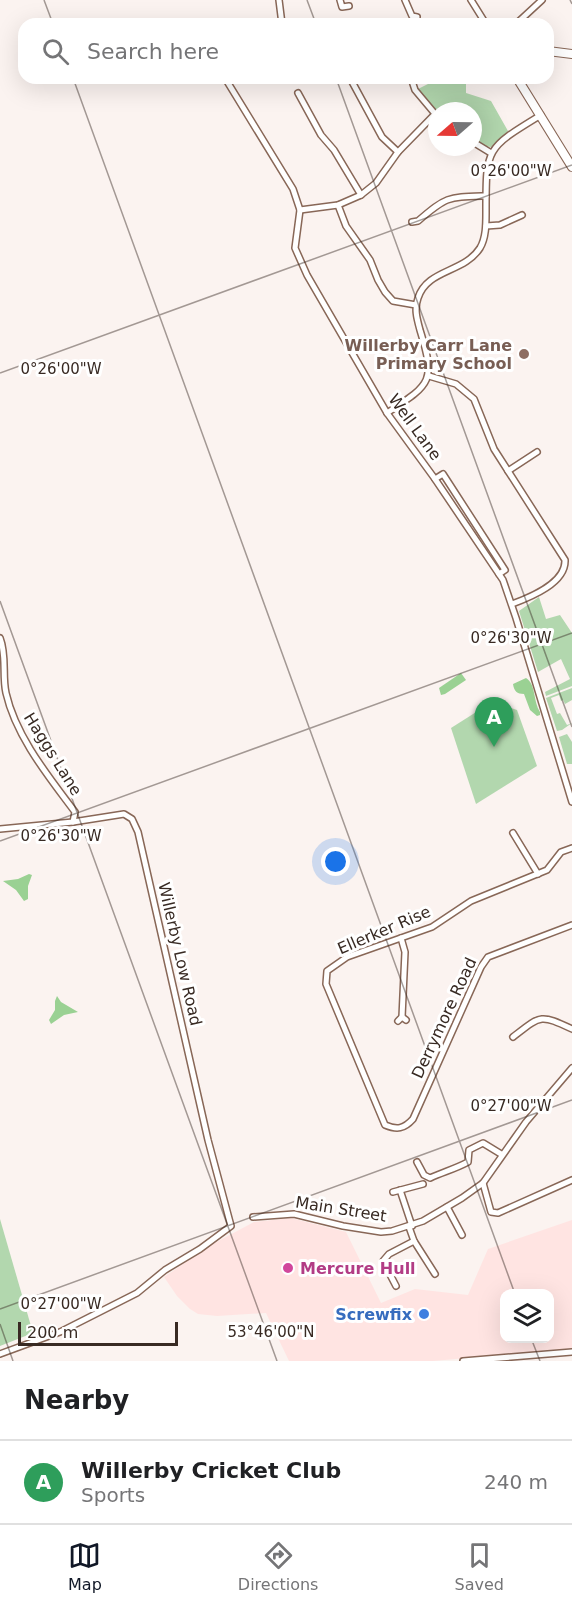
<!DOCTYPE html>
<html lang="en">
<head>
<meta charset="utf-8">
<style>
	:root { --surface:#fff; --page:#f6f6f6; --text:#202124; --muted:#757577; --line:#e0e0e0; --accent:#111827 }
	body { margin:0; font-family:"DejaVu Sans",sans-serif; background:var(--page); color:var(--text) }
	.controls { position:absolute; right:18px; bottom:18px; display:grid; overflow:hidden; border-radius:12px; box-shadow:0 6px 24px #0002 }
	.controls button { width:54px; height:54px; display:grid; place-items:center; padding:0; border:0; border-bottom:2px solid var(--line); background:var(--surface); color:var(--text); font:30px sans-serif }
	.compass { position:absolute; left:428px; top:102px; width:54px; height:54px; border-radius:50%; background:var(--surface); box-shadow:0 6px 24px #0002; rotate:250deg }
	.scale { position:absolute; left:18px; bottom:15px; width:160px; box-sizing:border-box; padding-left:6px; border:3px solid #382a23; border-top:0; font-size:16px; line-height:21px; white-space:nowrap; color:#382a23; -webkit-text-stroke:4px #fff; paint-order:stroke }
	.you { position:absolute; left:336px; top:862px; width:21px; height:21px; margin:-15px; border:4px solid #fff; border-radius:50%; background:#1a73e8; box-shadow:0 0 0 9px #1a73e833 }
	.badge { display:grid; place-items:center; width:39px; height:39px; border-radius:50%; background:var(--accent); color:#fff; font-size:20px; font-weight:700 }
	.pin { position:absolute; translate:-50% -50px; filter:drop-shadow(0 2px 3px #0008) }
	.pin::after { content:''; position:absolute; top:32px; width:21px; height:18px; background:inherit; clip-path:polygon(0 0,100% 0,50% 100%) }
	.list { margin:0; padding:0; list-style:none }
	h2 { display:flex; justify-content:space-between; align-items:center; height:78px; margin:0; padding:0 24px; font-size:26px }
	h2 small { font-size:20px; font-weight:400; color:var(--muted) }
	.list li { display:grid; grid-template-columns:39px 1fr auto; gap:18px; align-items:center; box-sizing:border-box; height:84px; padding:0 24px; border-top:2px solid var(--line) }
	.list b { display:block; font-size:22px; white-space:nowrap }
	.list p { margin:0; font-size:20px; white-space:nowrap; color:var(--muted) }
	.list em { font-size:20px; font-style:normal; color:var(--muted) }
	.icon { flex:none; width:33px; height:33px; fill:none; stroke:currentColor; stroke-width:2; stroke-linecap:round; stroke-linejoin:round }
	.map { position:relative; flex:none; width:572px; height:1361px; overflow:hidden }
	.search { position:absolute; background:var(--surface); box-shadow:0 6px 24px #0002; left:18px; right:18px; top:18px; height:66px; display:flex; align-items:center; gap:15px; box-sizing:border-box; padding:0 21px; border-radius:18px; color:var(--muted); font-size:22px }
	.sheet { height:162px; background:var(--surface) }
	nav { display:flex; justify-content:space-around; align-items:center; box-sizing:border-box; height:84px; border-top:2px solid var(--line); background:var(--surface); font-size:16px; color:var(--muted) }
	nav a { display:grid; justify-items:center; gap:3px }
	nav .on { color:var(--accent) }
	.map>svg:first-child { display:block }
	.commercial { fill:#ffe4e2; fill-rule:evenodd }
	.green { fill:#b2d7ae }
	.forest { fill:#9ad193 }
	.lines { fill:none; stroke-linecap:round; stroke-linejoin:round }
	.street-casing { stroke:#886757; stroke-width:8 }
	.secondary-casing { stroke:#886757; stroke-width:10 }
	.street { stroke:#fff; stroke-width:5 }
	.secondary { stroke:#fff; stroke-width:8 }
	.ticks { fill:none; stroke:#382a23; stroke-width:1.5; stroke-opacity:0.45 }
	.education-dot { fill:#8d6e63; stroke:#fff; stroke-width:2 }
	.hotel-dot { fill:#d1479c; stroke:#fff; stroke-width:2 }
	.shop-dot { fill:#3f7fe0; stroke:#fff; stroke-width:2 }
	.labels { text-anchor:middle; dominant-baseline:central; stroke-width:6; stroke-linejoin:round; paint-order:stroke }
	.education-label { font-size:16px; font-weight:bold; fill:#785e54; stroke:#fff; text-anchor:end }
	.street-label { font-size:16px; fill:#382a23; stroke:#fff }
	.hotel-label { font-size:16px; font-weight:bold; fill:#b23c85; stroke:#fff; text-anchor:start }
	.shop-label { font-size:16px; font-weight:bold; fill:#366cbe; stroke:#fff; text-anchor:end }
	.ticks-label { font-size:15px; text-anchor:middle; fill:#382a23; stroke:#fff; stroke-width:6; stroke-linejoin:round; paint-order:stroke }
</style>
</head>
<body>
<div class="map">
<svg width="572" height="1361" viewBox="0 0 572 1361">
	<rect width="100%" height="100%" fill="#fbf3f0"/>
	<path class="commercial" d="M291,1218L346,1232L381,1303L415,1289L468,1295L488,1249L572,1220V1349L433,1361H289L266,1313L217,1316L198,1314L190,1309L177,1296L164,1277L211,1245L254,1222ZM504,1294H550V1338H504Z"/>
	<g class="green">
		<path d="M434,81L466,83V93L491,101L508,131L491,147L484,146L473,140V111H437V113L420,93L418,89Z"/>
		<path d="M539,597L546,619L560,615L572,633V686L546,696L545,692L570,679L561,659L538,672L519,611Z"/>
		<path d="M572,688V700L565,704L563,700L561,701L559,695L551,698L557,714L560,713L567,725L572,723L562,730L557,731L546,698Z"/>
		<path d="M492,702L517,710L537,766L476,804L451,728Z"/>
		<path d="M567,734L572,742V764H567L559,737Z"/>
		<path d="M0,1219L33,1333L0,1346Z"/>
	</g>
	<g class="forest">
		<path d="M461,673L466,680L445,694L441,695L439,688Z"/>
		<path d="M526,678C536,684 533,701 540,712V715L537,716L530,710L524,694C517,694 514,691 513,684Z"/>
		<path d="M29,874L32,875L28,886V899L24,901L16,890L3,881L18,879Z"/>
		<path d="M57,996L61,1002L78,1012L64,1015L51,1024L49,1020L55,1010V1001Z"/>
	</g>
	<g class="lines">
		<defs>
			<g id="street">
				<path d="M279,0L282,24"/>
				<path d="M340,0L342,7L349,6"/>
				<path d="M405,0L412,16L417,17"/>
				<path d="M471,0L486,24"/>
				<path d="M516,24L542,0"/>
				<path d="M225,78L293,189L300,210L295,248L307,275L387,413L435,479L503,580L516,618L572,802"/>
				<path d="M350,78L382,137L398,152"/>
				<path d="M411,78L415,90L436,115"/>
				<path d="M298,93L321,135L334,150L361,195"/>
				<path d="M473,142L491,153"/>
				<path d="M338,205L346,226L370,260L378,280L385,292L393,301L416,305"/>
				<path d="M300,210L338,205L361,195L376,183L398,152L435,114"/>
				<path d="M412,222L418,221C447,196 448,197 486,196"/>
				<path d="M486,226L500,225L522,215"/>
				<path d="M429,376L456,384L474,399L494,449L565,560C566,583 531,597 512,604"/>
				<path d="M387,413C431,384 436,382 420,330C417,319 414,309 418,298C427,269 464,273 480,248C486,238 486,224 486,213C486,148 485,149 541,115"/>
				<path d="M508,471L537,452"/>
				<path d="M435,479L443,474L505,570L499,574"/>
				<path d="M0,638C7,656 2,675 6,693C16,737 49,777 75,812L73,822"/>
				<path d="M0,829L73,822L124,814L132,819L138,832L208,1140L231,1226L200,1249L165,1270L137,1293L60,1332L0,1354"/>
				<path d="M513,833L538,874"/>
				<path d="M572,848L561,852L547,870L471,901L432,927L347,957L327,971L326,984L385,1125C397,1130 404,1129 413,1119L481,967L488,957L572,925"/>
				<path d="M401,938L405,952L402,1017"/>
				<path d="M398,1021L402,1017L406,1020"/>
				<path d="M513,1037C541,1015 540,1014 572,1029"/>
				<path d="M417,1162L424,1175L430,1178C443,1172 455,1169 468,1162L469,1150L483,1143L501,1154"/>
				<path d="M483,1183L491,1212L498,1213L572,1180"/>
				<path d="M400,1190L412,1226"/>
				<path d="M393,1192L423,1184"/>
				<path d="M447,1207L462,1235"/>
				<path d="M253,1217L294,1214L343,1226L381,1232L392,1231L423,1221L462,1198L483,1183L526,1122L572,1068"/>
				<path d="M409,1227L414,1241L435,1274"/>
				<path d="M396,1286L383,1261L389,1254L414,1241"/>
				<path d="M463,1361L572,1352"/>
			</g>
			<g id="secondary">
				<path d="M548,51L572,54"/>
				<path d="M517,78L572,167"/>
			</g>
		</defs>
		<use href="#street" class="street-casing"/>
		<use href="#secondary" class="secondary-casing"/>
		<use href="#street" class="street"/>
		<use href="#secondary" class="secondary"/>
	</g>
	<path class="ticks" d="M44,0L53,24M307,0L316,24M570,0L572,4M73,78L515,1294M336,78L572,727M0,373L572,165M0,601L277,1361M0,841L572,633M0,1309L572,1100M0,1324L13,1361M531,1338L540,1361"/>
	<circle class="education-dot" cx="524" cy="354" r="6"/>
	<circle class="hotel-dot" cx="288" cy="1268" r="6"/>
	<circle class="shop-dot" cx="424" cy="1314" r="6"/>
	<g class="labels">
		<g class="education-label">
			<text x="512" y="345">Willerby Carr Lane<tspan x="512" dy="18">Primary School</tspan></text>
		</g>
		<g class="street-label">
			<text transform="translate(415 427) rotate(54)">Well Lane</text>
			<text transform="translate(53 754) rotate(58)">Haggs Lane</text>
			<text transform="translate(384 930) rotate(-23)">Ellerker Rise</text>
			<text transform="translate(180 954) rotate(77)">Willerby Low Road</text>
			<text transform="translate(444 1018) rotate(-65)">Derrymore Road</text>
			<text transform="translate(341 1209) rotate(9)">Main Street</text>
		</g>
		<g class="hotel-label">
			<text x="300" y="1268">Mercure Hull</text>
		</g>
		<g class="shop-label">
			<text x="412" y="1314">Screwfix</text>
		</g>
	</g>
	<g class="ticks-label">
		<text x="511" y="176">0°26'00"W</text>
		<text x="61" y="374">0°26'00"W</text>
		<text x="511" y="643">0°26'30"W</text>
		<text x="61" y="841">0°26'30"W</text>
		<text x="511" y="1111">0°27'00"W</text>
		<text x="61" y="1309">0°27'00"W</text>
		<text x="271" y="1337">53°46'00"N</text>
	</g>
</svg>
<div class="controls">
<button><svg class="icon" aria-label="layers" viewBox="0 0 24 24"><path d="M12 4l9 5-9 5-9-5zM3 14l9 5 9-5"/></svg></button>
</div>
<svg class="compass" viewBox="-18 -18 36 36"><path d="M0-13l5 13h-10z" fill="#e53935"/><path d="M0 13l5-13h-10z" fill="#757577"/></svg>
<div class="scale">200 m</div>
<div class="you"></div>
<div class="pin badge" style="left:494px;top:747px;background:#2e9e5b">A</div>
<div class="search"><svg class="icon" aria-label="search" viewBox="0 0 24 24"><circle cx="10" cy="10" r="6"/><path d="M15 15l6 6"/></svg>Search here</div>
</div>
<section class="sheet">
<h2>Nearby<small></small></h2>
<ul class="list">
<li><span class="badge" style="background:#2e9e5b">A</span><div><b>Willerby Cricket Club</b><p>Sports</p></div><em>240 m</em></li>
</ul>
</section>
<nav>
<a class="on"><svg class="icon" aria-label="map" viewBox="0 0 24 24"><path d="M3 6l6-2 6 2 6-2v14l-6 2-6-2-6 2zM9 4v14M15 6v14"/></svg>Map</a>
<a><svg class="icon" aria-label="directions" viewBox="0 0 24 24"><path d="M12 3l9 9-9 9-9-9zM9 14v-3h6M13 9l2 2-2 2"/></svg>Directions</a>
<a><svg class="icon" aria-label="saved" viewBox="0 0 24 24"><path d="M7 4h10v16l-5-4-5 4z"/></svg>Saved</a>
</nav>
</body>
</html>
